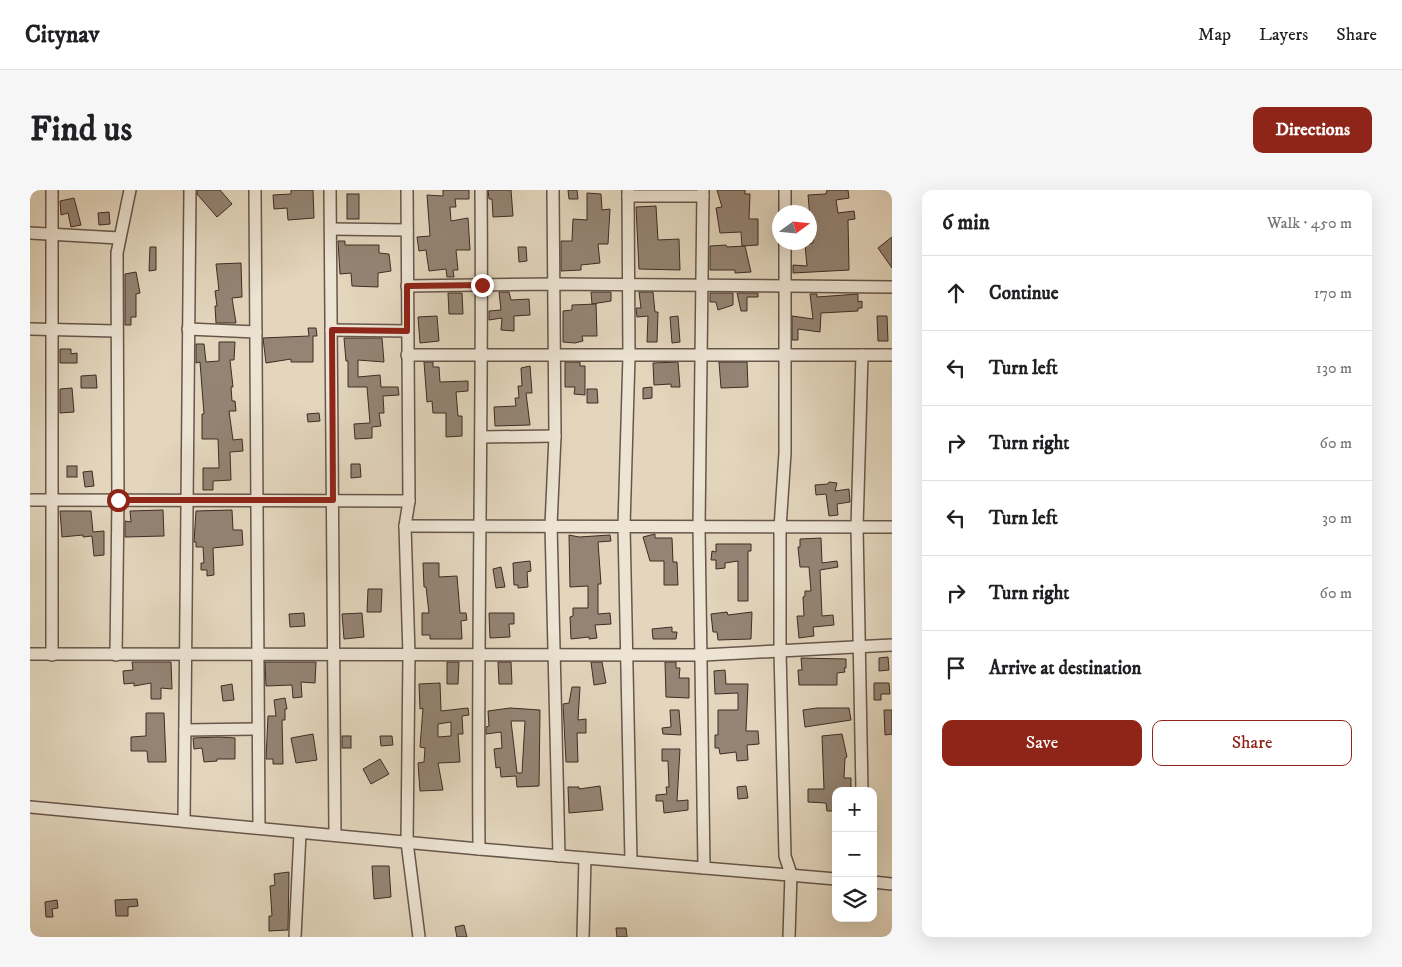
<!DOCTYPE html>
<html lang="en">
<head>
<meta charset="utf-8">
<style>
	:root { --surface:#fff; --page:#f6f6f6; --text:#202124; --muted:#757577; --line:#e0e0e0; --accent:#8f2418 }
	body { margin:0; font-family:"IM FELL DW Pica",serif; background:var(--page); color:var(--text) }
	.controls { position:absolute; right:15px; bottom:15px; display:grid; overflow:hidden; border-radius:10px; box-shadow:0 5px 20px #0002 }
	.controls button { width:45px; height:45px; display:grid; place-items:center; padding:0; border:0; border-bottom:1px solid var(--line); background:var(--surface); color:var(--text); font:25px sans-serif }
	.compass { position:absolute; left:742px; top:15px; width:45px; height:45px; border-radius:50%; background:var(--surface); box-shadow:0 5px 20px #0002; rotate:75deg }
	.stop { position:absolute; width:15px; height:15px; margin:-11px; border:4px solid #8f2418; border-radius:50%; background:#fff }
	.stop.end { background:#8f2418; border-color:#fff; box-shadow:0 1px 5px #0008 }
	.list { margin:0; padding:0; list-style:none }
	h2 { display:flex; justify-content:space-between; align-items:center; height:65px; margin:0; padding:0 20px; font-size:21px }
	h2 small { font-size:16px; font-weight:400; color:var(--muted) }
	.list li { display:grid; grid-template-columns:32px 1fr auto; gap:15px; align-items:center; box-sizing:border-box; height:75px; padding:0 20px; border-top:1px solid var(--line) }
	.list b { display:block; font-size:19px; white-space:nowrap }
	.list em { font-size:16px; font-style:normal; color:var(--muted) }
	.actions { display:flex; gap:10px; padding:15px 20px }
	.actions a { flex:1; padding:11px 0; border:1px solid var(--accent); border-radius:10px; text-align:center; font-size:18px; color:var(--accent) }
	.actions .main { background:var(--accent); color:#fff }
	.icon { flex:none; width:28px; height:28px; fill:none; stroke:currentColor; stroke-width:2; stroke-linecap:round; stroke-linejoin:round }
	.map { position:relative; flex:none; width:862px; height:747px; overflow:hidden; border-radius:10px }
	header { display:flex; align-items:center; gap:30px; box-sizing:border-box; height:70px; padding:0 25px; background:var(--surface); border-bottom:1px solid var(--line) }
	header strong { font-size:24px }
	nav { display:flex; gap:28px; margin-inline-start:auto; font-size:18px }
	.intro { display:flex; align-items:center; justify-content:space-between; box-sizing:border-box; height:120px; padding:0 30px }
	h1 { margin:0; font-size:35px }
	.button { padding:12px 22px; border-radius:10px; background:var(--accent); color:#fff; font-size:18px; font-weight:700 }
	main { display:flex; gap:30px; padding:0 30px }
	aside { flex:1; background:var(--surface); border-radius:10px; box-shadow:0 5px 20px #0002 }
	.map>svg:first-child { display:block }
	.building { fill:#948474; stroke:#3e2c25; fill-rule:evenodd }
	.lines { fill:none; stroke-linecap:round; stroke-linejoin:round }
	.minor-casing { stroke:#67564b; stroke-width:14 }
	.minor { stroke:#ede4d4; stroke-width:11 }
	.route { stroke:#8f2418; stroke-width:6 }
</style>
</head>
<body>
<header>
<strong>Citynav</strong>
<nav><a>Map</a><a>Layers</a><a>Share</a></nav>
</header>
<div class="intro"><h1>Find us</h1><a class="button">Directions</a></div>
<main>
<div class="map">
<svg width="862" height="747" viewBox="0 0 862 747">
	<rect width="100%" height="100%" fill="#e3d6bd"/>
	<filter id="stains"><feTurbulence type="fractalNoise" baseFrequency=".004" numOctaves="4"/><feColorMatrix values="0 0 0 0 .2 0 0 0 0 .09 0 0 0 0 .02 0 0 0 .5 -.17"/></filter>
	<radialGradient id="worn" r=".72"><stop offset=".6" stop-color="#630" stop-opacity="0"/><stop offset="1" stop-color="#630" stop-opacity=".3"/></radialGradient>
	<g class="building">
		<path d="M167,0H190L202,14L187,27L167,4Z"/>
		<path d="M261,0H283L284,28L258,30L257,18L244,19L243,5L261,4Z"/>
		<path d="M413,0H439V9H425L426,17H420L421,31L438,28L440,60H426L428,80H423L424,87H417L416,79L399,81L396,60L389,61L387,47L400,46L397,5L413,6Z"/>
		<path d="M458,0H481L483,26L463,27L462,9H459Z"/>
		<path d="M538,0H547L548,9H539Z"/>
		<path d="M687,0H715V4H720L719,29H728V55L712,56L711,42L690,43L686,18L692,17Z"/>
		<path d="M797,0H818L819,8L806,10L808,23L824,21L825,29L818,30L819,80L763,83V75L777,76L775,55L783,53V28H780L778,5L796,4Z"/>
		<path d="M557,3L571,4L572,20L580,19L578,54H568L570,73L551,75V80L531,81V51H542L543,29L557,30Z"/>
		<rect x="317" y="4" width="12" height="25"/>
		<path d="M44,8L51,35L41,37L38,23L31,25L30,11Z"/>
		<path d="M626,16L628,50L649,49L650,80L609,79L606,17Z"/>
		<path d="M79,22L80,34L69,35L68,23Z"/>
		<path d="M862,47V78L848,58Z"/>
		<path d="M308,51H315V55H349V63L359,64L361,81L348,83V97L322,96L321,83L310,84Z"/>
		<path d="M696,55L697,57L715,56L721,82L705,83V80H680V56Z"/>
		<path d="M120,57H126V80L119,81Z"/>
		<path d="M488,57H496L497,71L489,72Z"/>
		<path d="M211,73L212,107L202,108L206,133H186L185,116H187L185,101L189,100L186,74Z"/>
		<path d="M106,82L110,103L106,104V127H101V135H95V84Z"/>
		<path d="M469,102H479L481,110L499,109L500,125L484,126V141L471,140L472,128L459,130V121L471,120Z"/>
		<path d="M561,102H581V111L562,114Z"/>
		<path d="M609,102H623L625,122H628L627,152H617L618,126L607,127L606,118H611Z"/>
		<path d="M418,103H432L433,124H419Z"/>
		<path d="M680,103H703V115L688,120L686,112H680Z"/>
		<path d="M707,103H728V107H717V121H711Z"/>
		<path d="M780,104H787V107L828,104V112L832,111V118H828V121L791,123L790,142L768,139V150H762V126L783,129Z"/>
		<path d="M566,114L567,146H552L553,151L545,153L533,152V121L542,120V115Z"/>
		<path d="M407,126L409,151L390,153L388,127Z"/>
		<path d="M648,126L650,152L642,153L640,127Z"/>
		<path d="M847,126H857L858,151H848Z"/>
		<path d="M278,138H286L287,146H283V172H261V169L236,173L233,148L279,146Z"/>
		<path d="M314,148H352L354,172L328,170V187L350,185L351,197H368L369,205L353,206L354,223H349L351,236L342,237V248L325,249L324,234L340,233L337,197H318V171H316Z"/>
		<path d="M189,152H205L204,170H200L203,197H201L202,211H205L206,221H199L203,250L212,249L213,261L200,262L201,290L183,291V300H173V278H189V276L188,249H172V224H174L170,172L166,173V154H174L176,172L189,171Z"/>
		<path d="M30,159H41V164L47,163V173H30Z"/>
		<path d="M394,172H403V177H409L410,192L438,191V201L426,202L428,226H432V246L416,247V223H403L402,211L397,212Z"/>
		<path d="M535,172H550V176H555V205L544,204L545,197H535Z"/>
		<path d="M648,172L650,197H641V194L624,195L623,173Z"/>
		<path d="M689,172H717L718,197L691,198Z"/>
		<path d="M500,176L502,203H496L500,235L465,236L464,217L486,216L485,208H489L488,196H492L491,178Z"/>
		<path d="M66,185L67,198H51V186Z"/>
		<path d="M622,197V208L613,209V198Z"/>
		<path d="M42,198L44,222L30,223V199Z"/>
		<path d="M557,199H567L568,213H557Z"/>
		<path d="M289,223L290,231L278,232L277,224Z"/>
		<path d="M321,274H330L331,287L321,288Z"/>
		<rect x="37" y="276" width="10" height="11"/>
		<path d="M62,281L64,296L55,297L53,282Z"/>
		<path d="M799,292L807,293L805,301L819,299L820,312L807,314L808,325L799,326L796,304L786,305L785,295L798,294Z"/>
		<path d="M133,320L134,346L95,347V331L101,332L100,321Z"/>
		<path d="M202,320L203,340H212L213,355L183,358L184,385L177,386V380H171V373H174L173,357H166V352H164L166,321Z"/>
		<path d="M30,321H61L63,342L74,341V365L64,366L62,346L53,347V345L32,347Z"/>
		<path d="M625,344V348H642L643,372H647L648,395H634V371H620L613,347Z"/>
		<path d="M539,345L549,347L580,345L581,351L568,352L571,394H568V424L580,423L581,434L565,435L567,448L559,449V447L541,449L540,427L543,426V418H558V396L540,397Z"/>
		<path d="M791,348L792,373L807,371L808,377L790,380L792,426L803,425L804,435L783,437L784,446L769,448L767,426H774L773,407L775,406V401H781L779,377H770L768,357H770V349Z"/>
		<path d="M686,354H721V361H718V411H708V371L695,373V378L686,379V370H681L682,361L686,362Z"/>
		<path d="M500,371L501,381L497,382L498,397L488,398V395H484L483,373Z"/>
		<path d="M393,373H409V387L427,386L430,423H436L437,430L431,431L432,449H400V445H392V423H399L396,397H394Z"/>
		<path d="M471,377L475,397L466,398L463,379Z"/>
		<path d="M338,399H352L351,422H337Z"/>
		<path d="M697,422L698,425L722,422L721,449L688,450L687,442H683L681,424Z"/>
		<path d="M274,423L275,436L260,437L259,424Z"/>
		<path d="M332,423L334,447L314,449L312,424Z"/>
		<path d="M459,423H484V434H479L480,447L460,448Z"/>
		<path d="M642,437V442H647L646,449H623L622,439Z"/>
		<path d="M858,467L859,480L849,481V468Z"/>
		<path d="M771,468L816,469V478H814L815,482L807,483V495H769L768,480H772Z"/>
		<path d="M102,472H141L142,499L131,498V509H121V493L104,496V493L94,494L93,481L103,480Z"/>
		<path d="M235,472H286L285,493L271,492L272,507L263,508L262,495L236,496Z"/>
		<path d="M417,472H429L428,494H417Z"/>
		<path d="M468,472H481L482,494H469Z"/>
		<path d="M561,472H572L576,493L564,495Z"/>
		<path d="M635,472H646V478H650L649,488H659V508L636,507Z"/>
		<path d="M695,480L696,494H718L716,541H728L729,554L717,555L718,570L707,571L706,562L690,564L689,558H685V545H688V520H708V503L685,504L684,481Z"/>
		<path d="M410,493L411,521L438,518L439,525L432,526L433,544H428L430,572L408,573L413,600L390,601L388,573L394,572L395,558L390,557L393,518L390,519L389,494ZM421,532V546L408,547V534Z"/>
		<path d="M844,493H859L860,504H851V510H844Z"/>
		<path d="M202,494L204,510L193,511L191,496Z"/>
		<path d="M542,497H550L548,530L556,529V543H547L548,572H536L533,514L539,513Z"/>
		<path d="M255,508L257,519H255V530H252L253,574H243V569H236L238,526H246L244,510Z"/>
		<path d="M480,518L510,520L509,596L487,597L486,586L471,587L470,577L466,578L464,559L472,558L471,542L456,544V537L459,536L458,521ZM481,531H495L492,583H487Z"/>
		<path d="M787,518H819L821,530L775,537L773,520Z"/>
		<path d="M640,520H649L651,545L633,544L632,538L641,537Z"/>
		<path d="M854,520H862V544L855,545Z"/>
		<path d="M116,523H134L136,572H118L117,561H101V547L116,546Z"/>
		<path d="M283,544L287,570L266,573L261,548Z"/>
		<path d="M812,544L817,567L815,568L814,588H821V601H806V621H797L796,613L778,612V599H794L792,546Z"/>
		<rect x="312" y="546" width="9" height="12"/>
		<path d="M350,546H362L363,555L351,556Z"/>
		<path d="M189,547L205,548V569H187V571L174,572L172,558L164,559L163,548Z"/>
		<path d="M632,559H650L647,611L658,610V620L634,623L633,611H626V605L637,604L636,597H639L638,571H632Z"/>
		<path d="M350,569L359,584L341,594L333,579Z"/>
		<path d="M570,596L573,620L539,623L538,597H549V599Z"/>
		<path d="M716,596L718,608L708,609L707,597Z"/>
		<path d="M342,676H359L361,707L344,709Z"/>
		<path d="M259,682L258,740L239,741V726H242L240,696L245,695L244,684Z"/>
		<path d="M107,709L108,716L98,717V726H86L85,710Z"/>
		<path d="M27,710L28,718L22,719L23,727H16L15,712Z"/>
		<path d="M434,735L437,747H427L425,737Z"/>
		<path d="M586,738H596L597,747H587Z"/>
	</g>
	<g class="lines">
		<defs>
			<g id="minor">
				<path d="M225,0L229,638"/>
				<path d="M300,0L305,645"/>
				<path d="M377,0L379,311L375,336L379,465L377,652L389,747"/>
				<path d="M523,0L525,246L521,335L529,666"/>
				<path d="M598,0L599,166L594,336L601,671"/>
				<path d="M673,0L669,338L674,678"/>
				<path d="M755,0V22"/>
				<path d="M598,6H673"/>
				<path d="M301,39L377,40"/>
				<path d="M0,43L89,48"/>
				<path d="M755,52V263L750,338V461L755,666L761,684L759,747"/>
				<path d="M377,96L523,94L862,97"/>
				<path d="M0,139L86,141"/>
				<path d="M158,139L226,142"/>
				<path d="M301,140L377,141"/>
				<path d="M377,165H862"/>
				<path d="M452,247L525,246"/>
				<path d="M0,310L379,311"/>
				<path d="M375,336L862,337"/>
				<path d="M0,464L673,465L862,455"/>
				<path d="M22,465V0"/>
				<path d="M86,465L88,310L87,63L100,0"/>
				<path d="M155,540L228,539"/>
				<path d="M832,601L827,337L832,165"/>
				<path d="M0,617L449,659L806,689"/>
				<path d="M154,631L160,0"/>
				<path d="M449,659C447,439 453,220 451,0"/>
				<path d="M843,692L862,694"/>
				<path d="M265,747L270,643"/>
				<path d="M553,747L555,668"/>
			</g>
		</defs>
		<use href="#minor" class="minor-casing"/>
		<use href="#minor" class="minor"/>
	</g>
	<g class="lines">
		<path class="route" d="M88,310H303L302,140L377,141V96L452,95"/>
	</g>
	<rect width="100%" height="100%" filter="url(#stains)"/>
	<rect width="100%" height="100%" fill="url(#worn)"/>
</svg>
<div class="controls">
<button>+</button>
<button>−</button>
<button><svg class="icon" aria-label="layers" viewBox="0 0 24 24"><path d="M12 4l9 5-9 5-9-5zM3 14l9 5 9-5"/></svg></button>
</div>
<svg class="compass" viewBox="-18 -18 36 36"><path d="M0-13l5 13h-10z" fill="#e53935"/><path d="M0 13l5-13h-10z" fill="#757577"/></svg>
<div class="stop" style="left:88px;top:310px"></div>
<div class="stop end" style="left:452px;top:95px"></div>
</div>
<aside>
<h2>6 min<small>Walk · 450 m</small></h2>
<ul class="list">
<li><svg class="icon" aria-label="ahead" viewBox="0 0 24 24"><path d="M12 20V5M6 11l6-6 6 6"/></svg><div><b>Continue</b></div><em>170 m</em></li>
<li><svg class="icon" aria-label="left" viewBox="0 0 24 24"><path d="M17 20v-9H6M10 6l-5 5 5 5"/></svg><div><b>Turn left</b></div><em>130 m</em></li>
<li><svg class="icon" aria-label="right" viewBox="0 0 24 24"><path d="M7 20v-9h11M14 6l5 5-5 5"/></svg><div><b>Turn right</b></div><em>60 m</em></li>
<li><svg class="icon" aria-label="left" viewBox="0 0 24 24"><path d="M17 20v-9H6M10 6l-5 5 5 5"/></svg><div><b>Turn left</b></div><em>30 m</em></li>
<li><svg class="icon" aria-label="right" viewBox="0 0 24 24"><path d="M7 20v-9h11M14 6l5 5-5 5"/></svg><div><b>Turn right</b></div><em>60 m</em></li>
<li><svg class="icon" aria-label="arrive" viewBox="0 0 24 24"><path d="M6 21V4h12l-3 4 3 4H6"/></svg><div><b>Arrive at destination</b></div></li>
</ul>
<div class="actions"><a class="main">Save</a><a>Share</a></div>
</aside>
</main>
</body>
</html>
